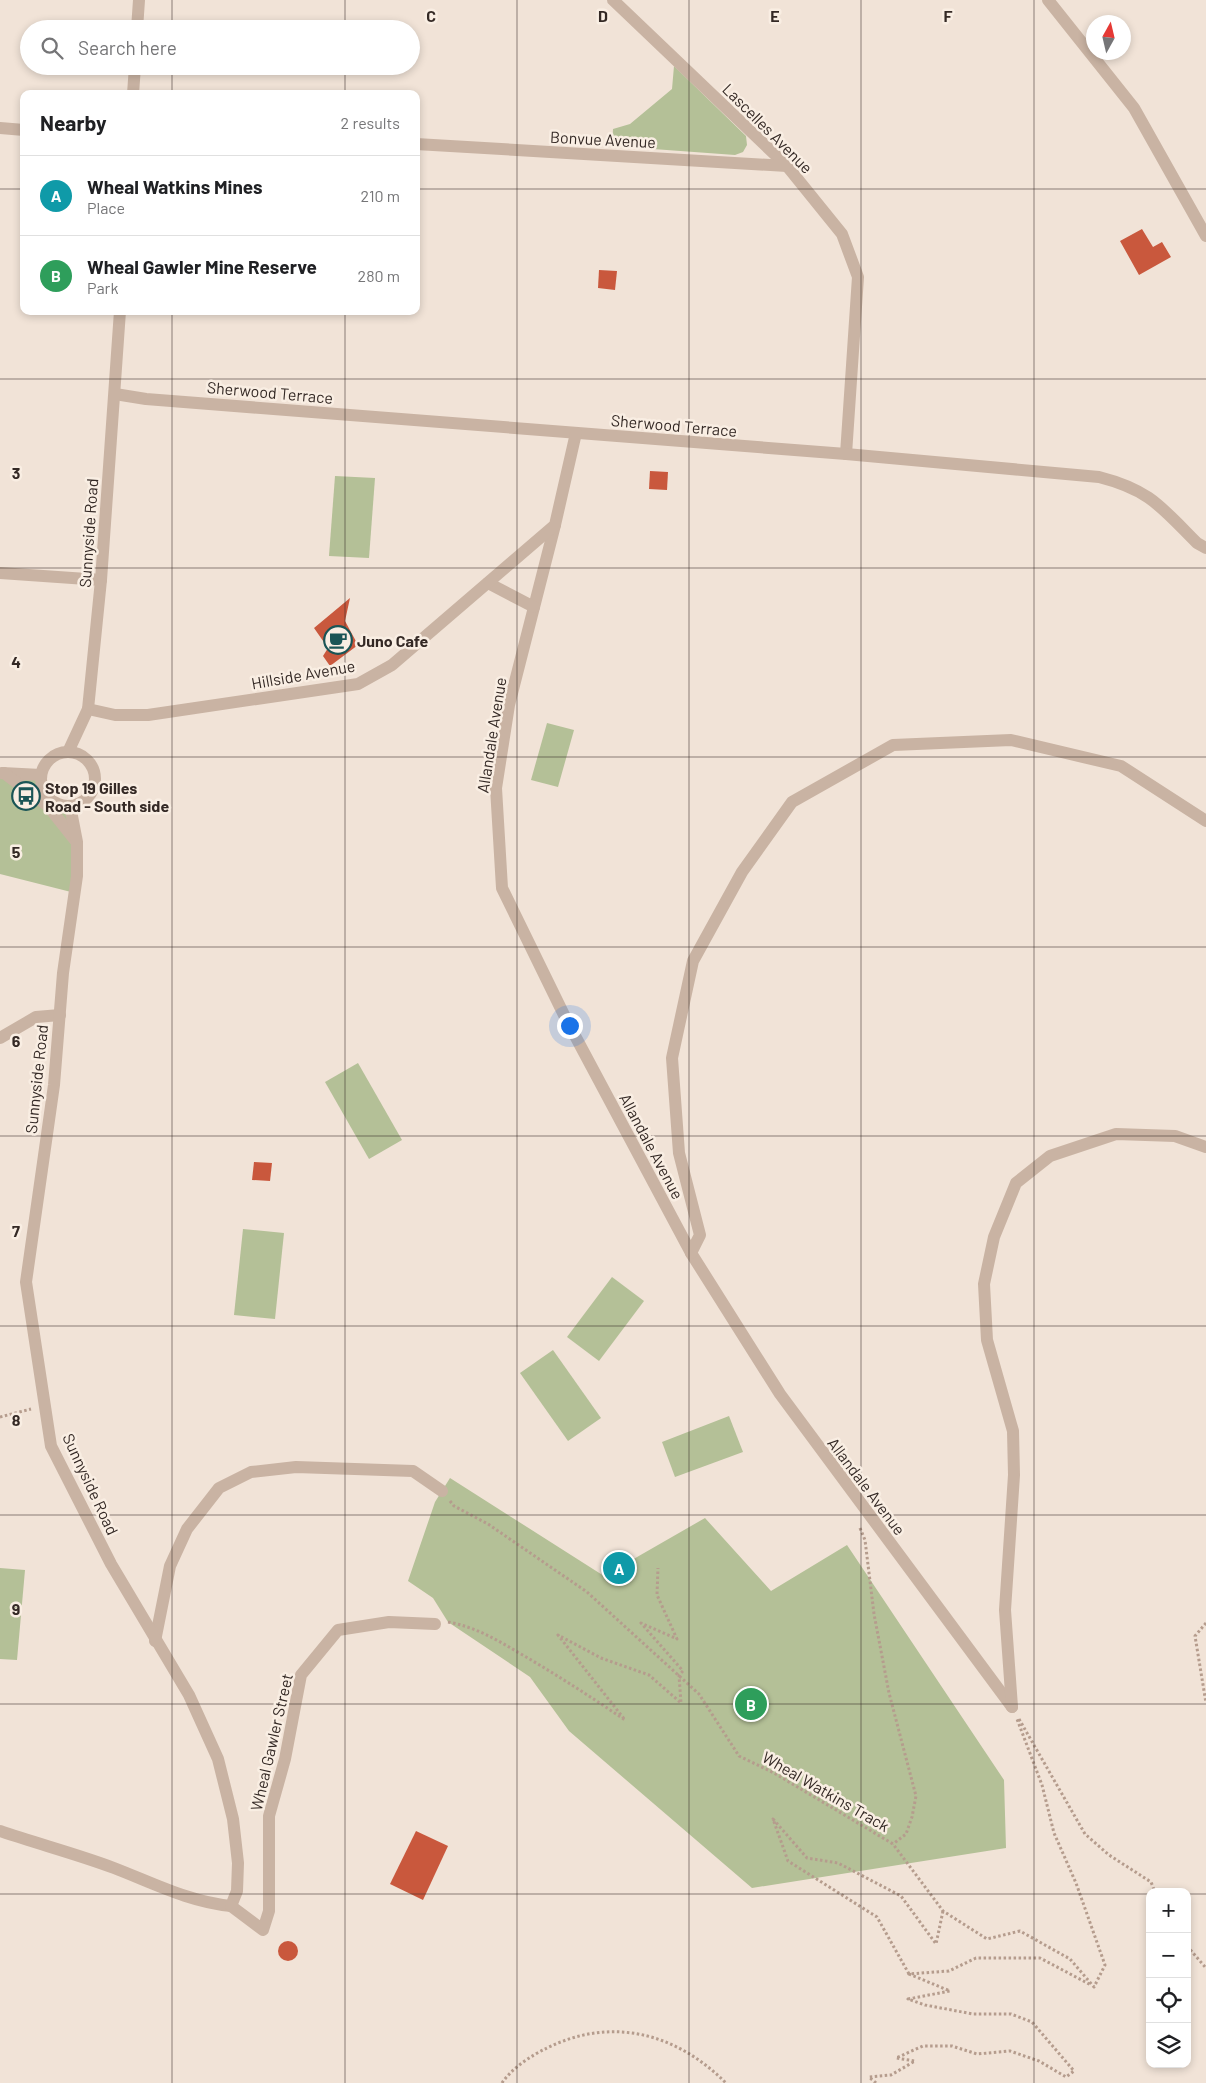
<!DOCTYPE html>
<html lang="en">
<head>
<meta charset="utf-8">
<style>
	:root { --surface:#fff; --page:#f6f6f6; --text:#202124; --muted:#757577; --line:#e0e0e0; --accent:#1a5556 }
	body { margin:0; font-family:Barlow,sans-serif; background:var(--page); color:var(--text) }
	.controls { position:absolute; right:15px; bottom:15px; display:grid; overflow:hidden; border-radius:10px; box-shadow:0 2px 8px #0003 }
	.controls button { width:45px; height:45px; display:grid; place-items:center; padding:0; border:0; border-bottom:1px solid var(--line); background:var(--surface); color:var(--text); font:25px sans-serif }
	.compass { position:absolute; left:1086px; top:15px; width:45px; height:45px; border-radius:50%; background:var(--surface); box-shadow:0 2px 8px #0003; rotate:8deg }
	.you { position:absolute; left:569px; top:1025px; width:18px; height:18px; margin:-12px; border:4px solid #fff; border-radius:50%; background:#1a73e8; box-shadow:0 0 0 8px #1a73e833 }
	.badge { display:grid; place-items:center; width:32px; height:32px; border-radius:50%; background:var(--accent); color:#fff; font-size:16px; font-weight:700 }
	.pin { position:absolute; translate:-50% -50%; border:2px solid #fff; box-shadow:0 1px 5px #0006 }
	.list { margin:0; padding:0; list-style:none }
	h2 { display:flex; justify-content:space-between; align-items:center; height:65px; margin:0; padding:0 20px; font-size:21px }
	h2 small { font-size:16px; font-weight:400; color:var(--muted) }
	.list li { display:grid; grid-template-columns:32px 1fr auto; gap:15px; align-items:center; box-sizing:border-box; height:80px; padding:0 20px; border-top:1px solid var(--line) }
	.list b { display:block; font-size:19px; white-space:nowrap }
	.list p { margin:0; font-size:16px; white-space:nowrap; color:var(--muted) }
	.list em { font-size:16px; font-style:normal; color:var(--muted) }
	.icon { flex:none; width:28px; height:28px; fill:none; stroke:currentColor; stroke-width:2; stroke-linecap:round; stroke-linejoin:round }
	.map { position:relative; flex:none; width:1206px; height:2083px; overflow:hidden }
	.search { position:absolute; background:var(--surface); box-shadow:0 2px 8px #0003; left:20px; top:20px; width:400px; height:55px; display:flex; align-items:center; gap:12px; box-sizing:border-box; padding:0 18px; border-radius:28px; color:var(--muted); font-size:19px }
	.panel { position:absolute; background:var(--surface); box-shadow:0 2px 8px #0003; left:20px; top:90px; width:400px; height:225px; border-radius:10px }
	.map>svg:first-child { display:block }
	.green { fill:#b4c097 }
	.building { fill:#c9583d }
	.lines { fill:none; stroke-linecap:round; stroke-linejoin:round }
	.path { stroke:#b59c8d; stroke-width:3; stroke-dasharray:2.5 2.5; stroke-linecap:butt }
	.minor { stroke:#c9b3a3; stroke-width:12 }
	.grid { fill:none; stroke:#342925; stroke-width:1; stroke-opacity:0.55 }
	.labels { text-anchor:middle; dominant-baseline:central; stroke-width:5; stroke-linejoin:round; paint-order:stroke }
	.street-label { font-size:16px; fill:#342925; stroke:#f9eee3 }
	.poi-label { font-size:16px; font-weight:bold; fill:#342925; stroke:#f9eee3; text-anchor:start }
	.grid-label { font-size:16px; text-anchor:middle; font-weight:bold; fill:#342925; stroke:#f9eee3; stroke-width:5; stroke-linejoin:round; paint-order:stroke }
</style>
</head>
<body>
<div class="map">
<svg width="1206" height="2083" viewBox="0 0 1206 2083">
	<rect width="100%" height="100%" fill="#f1e3d7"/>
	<g class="green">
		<path d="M674,66L746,136L747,145L743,152L735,155L612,146L613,129L630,124L672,89Z"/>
		<path d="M335,476L375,478L369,558L329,556Z"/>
		<path d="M547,723L574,730L558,787L531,780Z"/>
		<path d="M0,772L41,781C43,797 55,805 70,806L75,893L0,874Z"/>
		<path d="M358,1063L402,1140L369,1159L325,1082Z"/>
		<path d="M243,1229L284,1233L275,1319L234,1315Z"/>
		<path d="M612,1277L644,1301L599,1361L567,1337Z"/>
		<path d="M553,1350L601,1418L568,1441L520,1373Z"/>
		<path d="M729,1416L743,1452L675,1477L662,1442Z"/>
		<path d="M450,1478L604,1576L705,1518L771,1591L847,1545L1004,1780L1006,1848L752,1888L569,1731L530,1677L448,1622L433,1598L408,1581L435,1502Z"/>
		<path d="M0,1568L25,1570L17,1660L0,1659Z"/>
	</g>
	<g class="building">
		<path d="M1142,229L1153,247L1162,242L1171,257L1139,275L1120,241Z"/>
		<path d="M599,270L617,271L615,290L598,288Z"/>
		<path d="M650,471L668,472L667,490L649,489Z"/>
		<path d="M350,598L345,621L358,645L330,666L323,656L328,648L314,628Z"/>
		<path d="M254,1162L272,1163L270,1181L252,1180Z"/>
		<path d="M416,1831L448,1846L423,1900L390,1884Z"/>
		<circle cx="288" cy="1951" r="10"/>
	</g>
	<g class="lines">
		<g class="path">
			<path d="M0,1417L31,1409"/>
			<path d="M450,1501L454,1506L488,1524L587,1592L699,1694L739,1756L774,1773L893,1844L943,1911L987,1939L1020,1931L1070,1959L1094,1987L1105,1965L1076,1883L1054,1833L1042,1785L1017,1719"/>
			<path d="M860,1528L865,1540L874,1614L889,1693L916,1796L912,1817L906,1834L893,1844"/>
			<path d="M448,1622C476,1627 497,1640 521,1654C557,1675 591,1697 625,1720L558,1635L601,1658L649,1675L681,1703L679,1675L683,1671L641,1623L677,1639L657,1595L658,1568"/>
			<path d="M1206,1623L1195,1636L1206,1703"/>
			<path d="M1019,1719L1085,1834L1109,1855L1151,1882L1155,1892"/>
			<path d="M1187,1946L1206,1968"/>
			<path d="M909,1974L877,1917L788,1861L773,1819L807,1858L838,1863L901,1896L936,1944L943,1911"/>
			<path d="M502,2083C512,2068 532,2055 547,2048C612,2016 676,2033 726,2083"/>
			<path d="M876,2083L869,2077L891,2075L915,2061L896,2058L923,2046H952L977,2054L1010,2051L1039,2061L1066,2077L1074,2071L1032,2022L1011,2014H973L925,2005L908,1999L950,1991L909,1974L949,1971L976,1958H1040L1091,1985"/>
		</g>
		<g class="minor">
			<path d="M613,0L787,166L842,234L858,277L846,454"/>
			<path d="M1048,0L1134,108L1206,236"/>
			<path d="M137,29L139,0"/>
			<path d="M133,94L135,66"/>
			<path d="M0,128L24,130"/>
			<path d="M416,144L787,166"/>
			<path d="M115,394L146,399L846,454L1099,477C1150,490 1161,507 1197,543L1206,548"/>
			<path d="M555,525L509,705L496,788L502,888L565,1017L691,1253L780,1394L1012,1707"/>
			<path d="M0,573L101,580"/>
			<path d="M488,583L534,607"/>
			<path d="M88,709L115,715H148L358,684L392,665L555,525L576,433"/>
			<circle cx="68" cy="779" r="27"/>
			<path d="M68,752L88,709L101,580L120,311"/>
			<path d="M2,773L41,775"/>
			<path d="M4,773L48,806L75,840"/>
			<path d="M0,1038L36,1017L60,1015"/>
			<path d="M691,1253L700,1235L679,1153L672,1058L693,961L742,872L792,802L893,745L1011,740L1121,766L1206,821"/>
			<path d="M155,1641L170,1566L187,1529L219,1488L251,1472L296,1467L413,1471L442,1491"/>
			<path d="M1012,1707L1005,1610L1014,1475L1013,1431L987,1340L984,1284L994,1237L1016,1183L1050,1156L1116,1134L1175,1136L1206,1147"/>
			<path d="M0,1831C38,1844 77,1854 114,1868C153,1883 189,1902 231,1906L237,1891L238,1863L233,1819L218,1759L189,1695L111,1564L51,1446L26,1282L54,1085L63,973L77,876V842L70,806"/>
			<path d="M231,1906L263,1930L269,1911V1816L285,1759L301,1675L338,1630L389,1622L435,1624"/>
		</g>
	</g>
	<path class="grid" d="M172,0V29M345,0V29M517,0V2083M689,0V2083M861,0V2083M1034,0V2083M172,66V94M345,66V94M0,189H24M416,189H1206M172,311V2083M345,311V2083M0,379H1206M0,568H1206M0,757H1206M0,947H1206M0,1136H1206M0,1326H1206M0,1515H1206M0,1704H1206M0,1894H1150M1187,1894H1206"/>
	<defs>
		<symbol id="cafe-ring" viewBox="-11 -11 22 22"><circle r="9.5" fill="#f9eee3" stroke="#1a5556" stroke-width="1.5"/><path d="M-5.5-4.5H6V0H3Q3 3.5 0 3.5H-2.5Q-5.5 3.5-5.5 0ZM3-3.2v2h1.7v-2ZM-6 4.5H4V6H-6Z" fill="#1a5556"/></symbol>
		<symbol id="bus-ring" viewBox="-11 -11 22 22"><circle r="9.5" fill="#f9eee3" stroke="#1a5556" stroke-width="1.5"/><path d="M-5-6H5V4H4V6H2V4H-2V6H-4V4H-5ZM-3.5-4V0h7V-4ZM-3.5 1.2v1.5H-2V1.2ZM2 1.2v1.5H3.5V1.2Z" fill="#1a5556"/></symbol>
	</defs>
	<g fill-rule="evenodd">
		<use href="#cafe-ring" x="322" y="624" width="32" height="32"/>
		<use href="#bus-ring" x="10" y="780" width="32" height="32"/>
	</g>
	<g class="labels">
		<g class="street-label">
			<text transform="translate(768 128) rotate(45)">Lascelles Avenue</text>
			<text transform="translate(603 139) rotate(3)">Bonvue Avenue</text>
			<text transform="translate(270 392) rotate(5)">Sherwood Terrace</text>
			<text transform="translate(674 425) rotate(5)">Sherwood Terrace</text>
			<text transform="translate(88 533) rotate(-86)">Sunnyside Road</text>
			<text transform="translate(303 674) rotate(-10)">Hillside Avenue</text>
			<text transform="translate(491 735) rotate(-81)">Allandale Avenue</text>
			<text transform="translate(36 1079) rotate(-84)">Sunnyside Road</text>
			<text transform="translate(652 1146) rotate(62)">Allandale Avenue</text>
			<text transform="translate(91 1484) rotate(65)">Sunnyside Road</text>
			<text transform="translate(867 1486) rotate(53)">Allandale Avenue</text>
			<text transform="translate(271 1742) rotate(-77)">Wheal Gawler Street</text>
			<text transform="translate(826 1791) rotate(30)">Wheal Watkins Track</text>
		</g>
		<g class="poi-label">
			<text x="357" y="640">Juno Cafe</text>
			<text x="45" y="787">Stop 19 Gilles<tspan x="45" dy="18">Road - South side</tspan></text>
		</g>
	</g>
	<g class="grid-label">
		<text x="431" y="22">C</text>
		<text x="603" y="22">D</text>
		<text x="775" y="22">E</text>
		<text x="948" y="22">F</text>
		<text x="16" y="479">3</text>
		<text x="16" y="668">4</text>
		<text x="16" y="858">5</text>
		<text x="16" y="1047">6</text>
		<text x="16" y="1237">7</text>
		<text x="16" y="1426">8</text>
		<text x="16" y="1615">9</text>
	</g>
</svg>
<div class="controls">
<button>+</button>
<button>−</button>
<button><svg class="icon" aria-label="locate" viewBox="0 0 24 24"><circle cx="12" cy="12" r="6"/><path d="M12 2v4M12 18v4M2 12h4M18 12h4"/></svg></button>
<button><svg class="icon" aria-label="layers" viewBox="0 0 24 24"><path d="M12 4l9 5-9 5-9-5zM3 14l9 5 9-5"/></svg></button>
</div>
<svg class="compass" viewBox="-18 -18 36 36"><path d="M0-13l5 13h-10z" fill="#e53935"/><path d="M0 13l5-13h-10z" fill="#757577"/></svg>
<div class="you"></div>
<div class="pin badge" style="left:619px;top:1568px;background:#0f9aa8">A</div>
<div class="pin badge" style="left:751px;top:1704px;background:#2e9e5b">B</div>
<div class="search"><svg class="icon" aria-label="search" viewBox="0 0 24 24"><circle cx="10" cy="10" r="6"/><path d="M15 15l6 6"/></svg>Search here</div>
<section class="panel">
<h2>Nearby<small>2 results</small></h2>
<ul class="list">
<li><span class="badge" style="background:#0f9aa8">A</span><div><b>Wheal Watkins Mines</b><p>Place</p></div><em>210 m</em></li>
<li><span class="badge" style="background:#2e9e5b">B</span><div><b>Wheal Gawler Mine Reserve</b><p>Park</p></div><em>280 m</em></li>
</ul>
</section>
</div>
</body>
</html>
